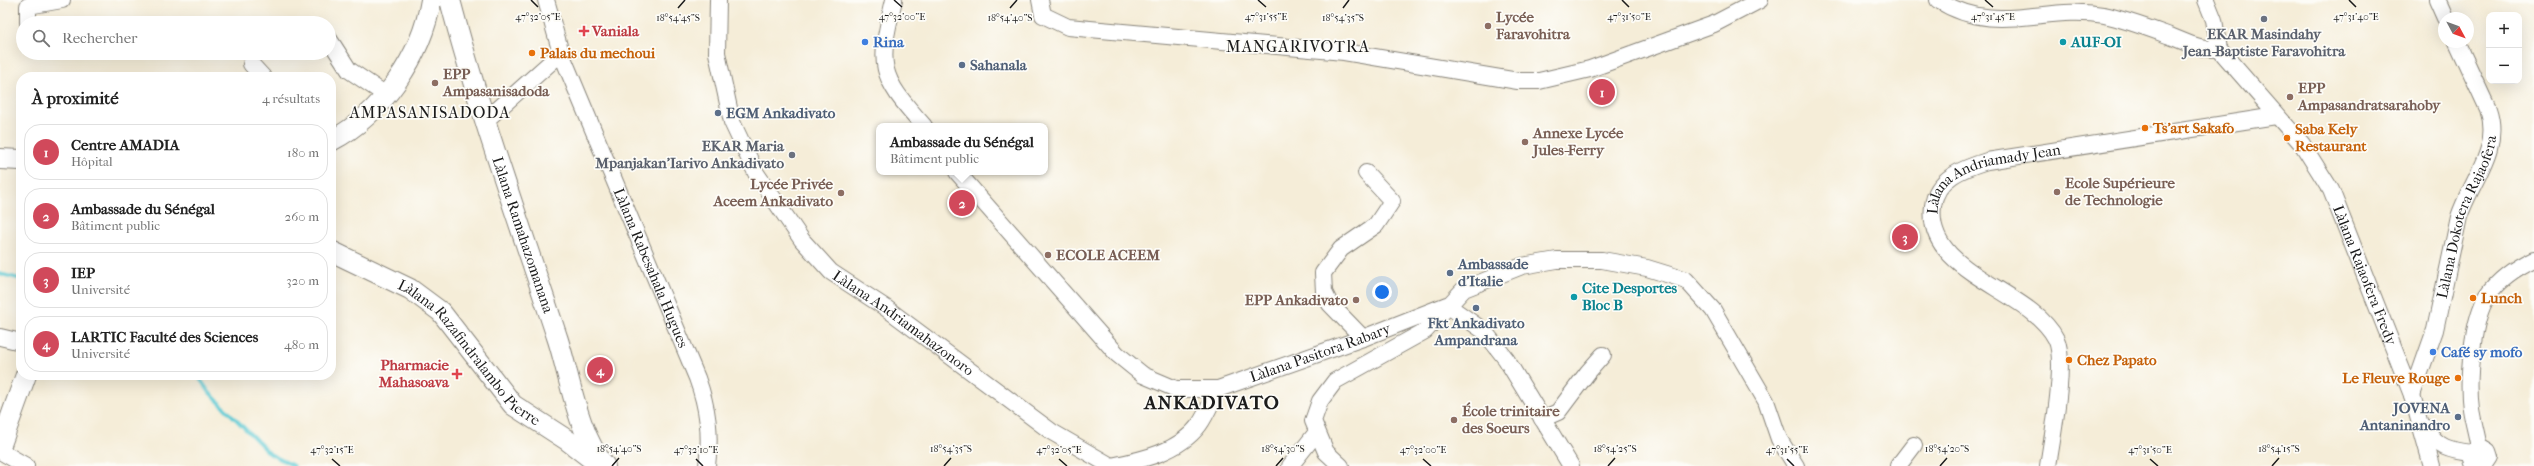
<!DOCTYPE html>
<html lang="fr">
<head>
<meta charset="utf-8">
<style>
	:root { --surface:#fff; --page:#f6f6f6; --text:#222; --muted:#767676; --line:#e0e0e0; --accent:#d1495b }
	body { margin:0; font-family:"IM FELL French Canon",serif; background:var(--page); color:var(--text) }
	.controls { position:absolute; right:12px; top:12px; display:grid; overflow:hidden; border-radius:8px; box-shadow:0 4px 16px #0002 }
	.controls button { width:36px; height:36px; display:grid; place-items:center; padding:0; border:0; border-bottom:1px solid var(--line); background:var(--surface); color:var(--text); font:20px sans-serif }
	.compass { position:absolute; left:2438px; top:12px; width:36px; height:36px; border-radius:50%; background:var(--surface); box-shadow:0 4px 16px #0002; rotate:131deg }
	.you { position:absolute; left:1382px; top:292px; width:14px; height:14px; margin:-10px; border:3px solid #fff; border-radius:50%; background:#1a73e8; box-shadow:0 0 0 6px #1a73e833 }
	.badge { display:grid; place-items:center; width:26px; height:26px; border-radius:50%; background:var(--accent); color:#fff; font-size:13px; font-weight:700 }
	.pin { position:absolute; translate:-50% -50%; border:2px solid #fff; box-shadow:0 1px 4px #0006 }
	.popup { position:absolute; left:876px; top:123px; width:172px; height:52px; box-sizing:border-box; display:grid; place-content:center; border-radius:8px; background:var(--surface); filter:drop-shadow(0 1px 3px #0005); font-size:13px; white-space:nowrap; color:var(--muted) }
	.popup b { font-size:15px; color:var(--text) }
	.popup::after { content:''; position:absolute; left:50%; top:100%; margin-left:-8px; border:8px solid transparent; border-top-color:var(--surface) }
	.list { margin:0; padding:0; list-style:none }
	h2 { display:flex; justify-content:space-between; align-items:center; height:52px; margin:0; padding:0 16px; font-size:17px }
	h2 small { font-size:13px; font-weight:400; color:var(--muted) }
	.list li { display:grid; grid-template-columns:26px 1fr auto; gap:12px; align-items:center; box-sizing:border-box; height:56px; margin:0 8px 8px; padding:0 8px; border:1px solid var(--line); border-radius:16px }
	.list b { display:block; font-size:15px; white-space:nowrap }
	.list p { margin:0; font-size:13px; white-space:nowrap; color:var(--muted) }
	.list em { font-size:13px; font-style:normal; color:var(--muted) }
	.icon { flex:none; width:22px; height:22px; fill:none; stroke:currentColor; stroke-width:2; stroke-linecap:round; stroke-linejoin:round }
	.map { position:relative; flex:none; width:2534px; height:466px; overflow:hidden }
	.search { position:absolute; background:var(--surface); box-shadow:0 4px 16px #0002; left:16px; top:16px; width:320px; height:44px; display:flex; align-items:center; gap:10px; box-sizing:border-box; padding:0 14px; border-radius:22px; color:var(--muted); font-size:15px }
	.panel { position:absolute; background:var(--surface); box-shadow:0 4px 16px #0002; left:16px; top:72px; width:320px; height:308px; border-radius:16px }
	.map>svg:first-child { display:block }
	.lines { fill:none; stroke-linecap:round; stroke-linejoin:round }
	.stream { stroke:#5dcad4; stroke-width:3.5 }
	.minor-casing { stroke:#88847a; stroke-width:18 }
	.major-casing { stroke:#88847a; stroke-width:22 }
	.minor { stroke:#fff; stroke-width:16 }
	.major { stroke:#fff; stroke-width:20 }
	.ticks { fill:none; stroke:#1c1c1c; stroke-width:1.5 }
	.worship-dot { fill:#6b7280; stroke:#fdfcf7; stroke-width:1.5 }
	.education-dot { fill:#8d6e63; stroke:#fdfcf7; stroke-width:1.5 }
	.health-dot { fill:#e0444e; stroke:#fdfcf7; stroke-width:1.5 }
	.shop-dot { fill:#3f7fe0; stroke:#fdfcf7; stroke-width:1.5 }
	.culture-dot { fill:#0f9aa8; stroke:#fdfcf7; stroke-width:1.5 }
	.food-dot { fill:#e8710a; stroke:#fdfcf7; stroke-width:1.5 }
	.service-dot { fill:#5c6f8a; stroke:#fdfcf7; stroke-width:1.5 }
	.labels { text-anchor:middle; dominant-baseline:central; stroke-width:3.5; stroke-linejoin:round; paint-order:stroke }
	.education-label { font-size:15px; font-weight:bold; fill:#785e54; stroke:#fdfcf7; text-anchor:start }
	.health-label { font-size:15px; font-weight:bold; fill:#be3a42; stroke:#fdfcf7; text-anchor:start }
	.worship-label { font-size:15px; font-weight:bold; fill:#5b616d; stroke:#fdfcf7 }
	.shop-label { font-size:15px; font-weight:bold; fill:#366cbe; stroke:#fdfcf7; text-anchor:start }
	.culture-label { font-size:15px; font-weight:bold; fill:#0d838f; stroke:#fdfcf7; text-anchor:start }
	.food-label { font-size:15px; font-weight:bold; fill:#c56008; stroke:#fdfcf7; text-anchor:start }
	.service-label { font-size:15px; font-weight:bold; fill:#4e5e75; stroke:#fdfcf7; text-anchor:start }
	.street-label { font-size:15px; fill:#1c1c1c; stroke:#fdfcf7 }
	.neighbourhood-label { font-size:16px; letter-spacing:1px; fill:#1c1c1c; stroke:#fdfcf7 }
	.district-label { font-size:19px; font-weight:bold; letter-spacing:1px; fill:#1c1c1c; stroke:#fdfcf7 }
	.ticks-label { font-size:10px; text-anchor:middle; fill:#1c1c1c; stroke:#fdfcf7; stroke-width:3.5; stroke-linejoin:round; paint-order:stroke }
</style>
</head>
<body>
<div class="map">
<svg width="2534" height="466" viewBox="0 0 2534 466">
	<rect width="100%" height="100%" fill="#fdfcf7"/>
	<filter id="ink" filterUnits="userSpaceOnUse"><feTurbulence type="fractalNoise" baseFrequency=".025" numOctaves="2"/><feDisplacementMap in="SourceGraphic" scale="8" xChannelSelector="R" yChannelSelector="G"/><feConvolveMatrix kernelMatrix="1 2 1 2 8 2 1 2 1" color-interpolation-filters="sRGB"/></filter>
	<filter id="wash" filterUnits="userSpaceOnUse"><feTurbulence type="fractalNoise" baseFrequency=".012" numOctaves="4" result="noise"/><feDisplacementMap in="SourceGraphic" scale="16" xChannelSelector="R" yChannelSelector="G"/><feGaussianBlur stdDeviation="0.9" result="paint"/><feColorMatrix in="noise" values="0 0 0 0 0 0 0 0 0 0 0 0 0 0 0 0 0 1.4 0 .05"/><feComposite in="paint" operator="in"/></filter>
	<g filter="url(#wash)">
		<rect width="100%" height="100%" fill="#f5edd8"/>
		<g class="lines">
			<g class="stream">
				<path d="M0,274L21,279"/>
				<path d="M197,375L210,393L270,454L294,466"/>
			</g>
		</g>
	</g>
	<g filter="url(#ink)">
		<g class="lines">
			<defs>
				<g id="minor">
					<path id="s1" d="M546,0L561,53L697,378C708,408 711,434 707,466"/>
					<path id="s2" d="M718,0L717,53L732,122L756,173L802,240L831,272L886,308L1052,432L1111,466C1142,460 1179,452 1199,425C1207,414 1212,400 1218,389"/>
					<path d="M894,0C878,66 878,75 924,126"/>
					<path d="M1040,0L1043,15L1068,27L1344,52L1518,81H1539L1590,69L1714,24L1760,0"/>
					<path d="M1938,0C1996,37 2046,4 2104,15C2127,20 2148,28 2170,36C2188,43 2200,50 2219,49"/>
					<path id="s3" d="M2206,0L2214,20L2219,49L2302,144L2331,190L2412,395L2432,466"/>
					<path d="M2437,0L2445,18"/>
					<path d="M28,23V6L62,0"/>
					<path d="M329,39L349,70L386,95"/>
					<path d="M251,64L263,77"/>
					<path d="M485,121L561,53"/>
					<path id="s4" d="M957,172L1117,354L1143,375L1176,389H1218L1363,338L1447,305L1484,331L1506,359L1571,466"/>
					<path d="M0,337L21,342"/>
					<path d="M1363,338L1330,304L1324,292L1323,273L1341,249L1376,225L1392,201L1366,173"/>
					<path id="s5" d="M2412,395L2435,330L2459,217C2471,180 2502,149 2488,109L2457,42"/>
					<path d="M1542,419L1558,412L1588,372L1603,355"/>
					<path d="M2427,427C2434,448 2453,451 2472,453"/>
					<path d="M2479,448C2477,435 2473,422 2471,409C2467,380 2472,319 2488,295C2499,279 2517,267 2534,259"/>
					<path d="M0,451L26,466"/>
					<path d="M1290,466L1317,432"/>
					<path d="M1341,466L1326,452L1313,421L1320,401L1335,381L1425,331L1464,289L1522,266L1557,260H1602L1647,268L1686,280L1713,310L1766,401L1779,439L1796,466"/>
					<path d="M1898,466L1914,445"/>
					<path id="s6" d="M2048,466C2052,439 2067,361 2056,339C2030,288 1924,274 1933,206C1936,178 1964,168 1987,161L2276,116"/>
					<path d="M2478,466L2473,462L2471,456L2474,451L2483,448L2488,451L2490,457L2484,466"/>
				</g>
				<g id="major">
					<path id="s7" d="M450,0C480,115 521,227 558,340C570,378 578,435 605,466"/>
					<path d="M331,141C382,114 422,56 431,0"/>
					<path d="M0,159L21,160"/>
					<path id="s8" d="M331,251L410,289L441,312L513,405L567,440L598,464"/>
					<path d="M0,447L26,375"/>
				</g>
			</defs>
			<use href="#minor" class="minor-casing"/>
			<use href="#major" class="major-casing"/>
			<use href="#minor" class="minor"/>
			<use href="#major" class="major"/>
		</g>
	</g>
	<path class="ticks" d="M531,0L538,7M894,0L902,7M1258,0L1266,7M1622,0L1629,7M1985,0L1993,7M2349,0L2356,7M678,8L685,0M1010,8L1017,0M1343,8L1349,0M332,459L340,466M696,459L703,466M1059,459L1067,466M1423,459L1431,466M1787,459L1794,466M2150,459L2158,466M612,466L619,458M944,466L951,458M1276,466L1283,458M1608,466L1615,458M1940,466L1947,458M2272,466L2279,458"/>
	<g class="worship-dot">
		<circle cx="2264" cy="19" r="4"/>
		<circle cx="792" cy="155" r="4"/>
	</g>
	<g class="education-dot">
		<circle cx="1488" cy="26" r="4"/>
		<circle cx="435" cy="83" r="4"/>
		<circle cx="2290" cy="97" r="4"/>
		<circle cx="1525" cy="142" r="4"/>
		<circle cx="2057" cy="192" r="4"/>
		<circle cx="841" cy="193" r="4"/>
		<circle cx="1048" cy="255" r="4"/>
		<circle cx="1356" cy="300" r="4"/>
		<circle cx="1454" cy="420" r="4"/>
	</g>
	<g class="health-dot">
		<path d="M582 25h4v4h4v4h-4v4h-4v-4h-4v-4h4z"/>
		<path d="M455 368h4v4h4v4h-4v4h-4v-4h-4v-4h4z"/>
	</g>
	<g class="shop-dot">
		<circle cx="865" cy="42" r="4"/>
		<circle cx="2433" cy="352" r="4"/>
	</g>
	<g class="culture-dot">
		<circle cx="2063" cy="42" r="4"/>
		<circle cx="1574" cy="297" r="4"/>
	</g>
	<g class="food-dot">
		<circle cx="532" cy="53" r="4"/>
		<circle cx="2145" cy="128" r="4"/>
		<circle cx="2287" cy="138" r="4"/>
		<circle cx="2473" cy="298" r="4"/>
		<circle cx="2069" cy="360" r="4"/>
		<circle cx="2458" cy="378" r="4"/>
	</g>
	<g class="service-dot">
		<circle cx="962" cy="65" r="4"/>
		<circle cx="718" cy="113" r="4"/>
		<circle cx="1450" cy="273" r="4"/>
		<circle cx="1476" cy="308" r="4"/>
		<circle cx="2458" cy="417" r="4"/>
	</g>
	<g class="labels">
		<g class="education-label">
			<text x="1496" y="17">Lycée<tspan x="1496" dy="17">Faravohitra</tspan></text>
			<text x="443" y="74">EPP<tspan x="443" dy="17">Ampasanisadoda</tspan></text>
			<text x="2298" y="88">EPP<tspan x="2298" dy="17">Ampasandratsarahoby</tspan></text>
			<text x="1533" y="133">Annexe Lycée<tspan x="1533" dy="17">Jules-Ferry</tspan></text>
			<text x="2065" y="183">Ecole Supérieure<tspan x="2065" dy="17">de Technologie</tspan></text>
			<text x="833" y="184" text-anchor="end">Lycée Privée<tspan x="833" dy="17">Aceem Ankadivato</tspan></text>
			<text x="1056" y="255">ECOLE ACEEM</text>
			<text x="1348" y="300" text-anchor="end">EPP Ankadivato</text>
			<text x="1462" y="411">École trinitaire<tspan x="1462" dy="17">des Soeurs</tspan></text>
		</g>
		<g class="health-label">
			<text x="592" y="31">Vaniala</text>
			<text x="449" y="365" text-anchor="end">Pharmacie<tspan x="449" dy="17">Mahasoava</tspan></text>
		</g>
		<g class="worship-label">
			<text x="2264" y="34">EKAR Masindahy<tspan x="2264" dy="17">Jean-Baptiste Faravohitra</tspan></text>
			<text x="784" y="146" text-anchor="end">EKAR Maria<tspan x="784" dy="17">Mpanjakan'Iarivo Ankadivato</tspan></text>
		</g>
		<g class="shop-label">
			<text x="873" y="42">Rina</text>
			<text x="2441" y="352">Café sy mofo</text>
		</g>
		<g class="culture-label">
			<text x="2071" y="42">AUF-OI</text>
			<text x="1582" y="288">Cite Desportes<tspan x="1582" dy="17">Bloc B</tspan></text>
		</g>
		<g class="food-label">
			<text x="540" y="53">Palais du mechoui</text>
			<text x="2153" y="128">Ts'art Sakafo</text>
			<text x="2295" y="129">Saba Kely<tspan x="2295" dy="17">Restaurant</tspan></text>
			<text x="2481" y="298">Lunch</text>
			<text x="2077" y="360">Chez Papato</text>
			<text x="2450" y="378" text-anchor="end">Le Fleuve Rouge</text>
		</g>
		<g class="service-label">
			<text x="970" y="65">Sahanala</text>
			<text x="726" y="113">EGM Ankadivato</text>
			<text x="1458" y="264">Ambassade<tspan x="1458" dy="17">d'Italie</tspan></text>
			<text x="1476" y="323" text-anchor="middle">Fkt Ankadivato<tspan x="1476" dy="17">Ampandrana</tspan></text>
			<text x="2450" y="408" text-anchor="end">JOVENA<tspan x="2450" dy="17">Antaninandro</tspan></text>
		</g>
		<g class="street-label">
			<text stroke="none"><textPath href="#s6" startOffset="389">Làlana Andriamady Jean</textPath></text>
			<text stroke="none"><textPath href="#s5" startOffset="187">Làlana Dokotera Rajaofera</textPath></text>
			<text stroke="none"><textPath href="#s7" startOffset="246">Làlana Ramahazomanana</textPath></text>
			<text stroke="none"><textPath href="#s1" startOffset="288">Làlana Rabesahala Hugues</textPath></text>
			<text stroke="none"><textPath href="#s3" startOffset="323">Làlana Rajaofera Fredy</textPath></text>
			<text stroke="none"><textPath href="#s2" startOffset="393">Làlana Andriamahazonoro</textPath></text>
			<text stroke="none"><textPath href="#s4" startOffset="462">Làlana Pasitora Rabary</textPath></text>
			<text stroke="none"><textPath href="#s8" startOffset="175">Làlana Razafindralambo Pierre</textPath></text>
		</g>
		<g class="neighbourhood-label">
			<text x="1298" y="46">MANGARIVOTRA</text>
			<text x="430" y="112">AMPASANISADODA</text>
		</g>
		<g class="district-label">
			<text x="1212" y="403">ANKADIVATO</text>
		</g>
	</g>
	<g class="ticks-label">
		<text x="538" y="20">47°32'05"E</text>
		<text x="902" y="20">47°32'00"E</text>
		<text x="1266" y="20">47°31'55"E</text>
		<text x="1629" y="20">47°31'50"E</text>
		<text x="1993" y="20">47°31'45"E</text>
		<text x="2356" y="20">47°31'40"E</text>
		<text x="678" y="21">18°54'45"S</text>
		<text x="1010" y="21">18°54'40"S</text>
		<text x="1343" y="21">18°54'35"S</text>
		<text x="619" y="452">18°54'40"S</text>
		<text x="951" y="452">18°54'35"S</text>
		<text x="1283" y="452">18°54'30"S</text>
		<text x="1615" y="452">18°54'25"S</text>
		<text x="1947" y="452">18°54'20"S</text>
		<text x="2279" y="452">18°54'15"S</text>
		<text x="332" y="453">47°32'15"E</text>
		<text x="696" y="453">47°32'10"E</text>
		<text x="1059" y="453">47°32'05"E</text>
		<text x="1423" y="453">47°32'00"E</text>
		<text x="1787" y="453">47°31'55"E</text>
		<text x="2150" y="453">47°31'50"E</text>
	</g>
</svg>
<div class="controls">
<button>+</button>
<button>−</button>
</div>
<svg class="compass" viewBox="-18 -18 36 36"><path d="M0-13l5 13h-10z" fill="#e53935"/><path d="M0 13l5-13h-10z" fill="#767676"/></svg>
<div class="you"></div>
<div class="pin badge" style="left:1602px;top:92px">1</div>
<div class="pin badge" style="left:962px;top:203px">2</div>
<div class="popup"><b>Ambassade du Sénégal</b>Bâtiment public</div>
<div class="pin badge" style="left:1905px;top:237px">3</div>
<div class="pin badge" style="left:600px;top:370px">4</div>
<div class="search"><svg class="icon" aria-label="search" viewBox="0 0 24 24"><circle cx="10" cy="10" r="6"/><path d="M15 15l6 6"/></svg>Rechercher</div>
<section class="panel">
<h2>À proximité<small>4 résultats</small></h2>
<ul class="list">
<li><span class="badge">1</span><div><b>Centre AMADIA</b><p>Hôpital</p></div><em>180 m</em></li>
<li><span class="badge">2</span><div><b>Ambassade du Sénégal</b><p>Bâtiment public</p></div><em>260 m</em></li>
<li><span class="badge">3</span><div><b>IEP</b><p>Université</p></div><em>320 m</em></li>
<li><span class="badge">4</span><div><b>LARTIC Faculté des Sciences</b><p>Université</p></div><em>480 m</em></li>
</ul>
</section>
</div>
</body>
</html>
